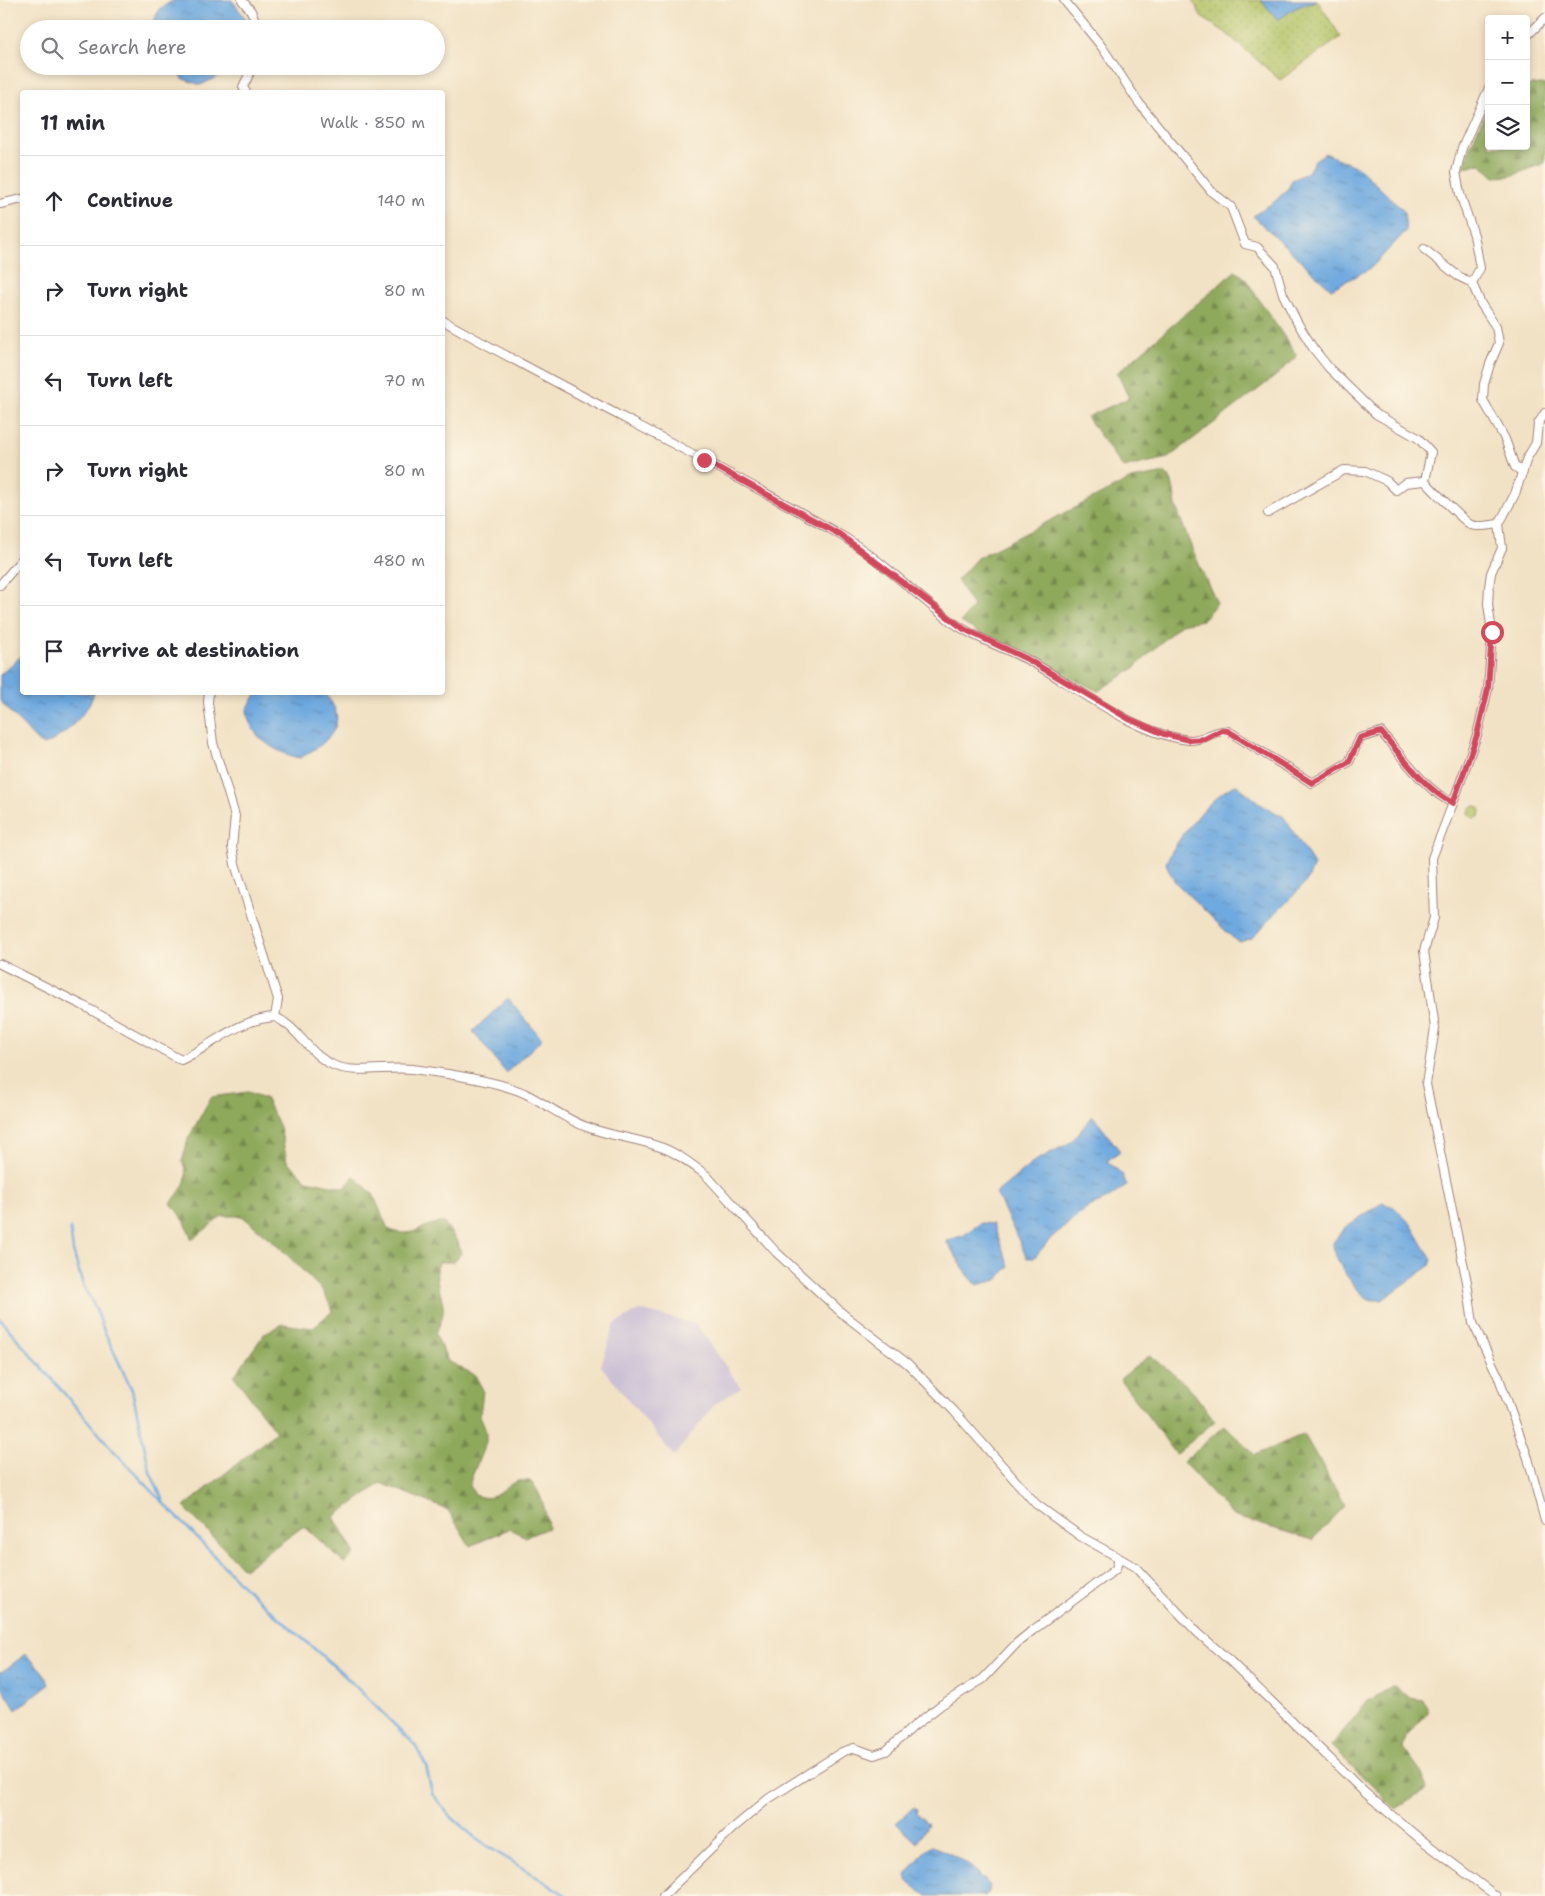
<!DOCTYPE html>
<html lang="en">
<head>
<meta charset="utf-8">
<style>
	:root { --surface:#fff; --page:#f2f2f3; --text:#2b2b33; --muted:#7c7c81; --line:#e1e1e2 }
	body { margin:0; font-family:"Shantell Sans",sans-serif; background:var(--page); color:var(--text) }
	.controls { position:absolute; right:15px; top:15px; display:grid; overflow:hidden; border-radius:5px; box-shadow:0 2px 8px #0003 }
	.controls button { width:45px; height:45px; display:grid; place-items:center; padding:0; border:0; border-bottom:1px solid var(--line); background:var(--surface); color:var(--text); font:25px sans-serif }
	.stop { position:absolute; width:15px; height:15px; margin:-11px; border:4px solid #d1495b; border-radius:50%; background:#fff }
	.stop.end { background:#d1495b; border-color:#fff; box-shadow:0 1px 5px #0008 }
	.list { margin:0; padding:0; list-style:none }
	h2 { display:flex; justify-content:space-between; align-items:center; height:65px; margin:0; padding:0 20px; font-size:21px }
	h2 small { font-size:16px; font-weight:400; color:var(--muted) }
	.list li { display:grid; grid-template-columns:32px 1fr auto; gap:15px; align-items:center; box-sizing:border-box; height:90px; padding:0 20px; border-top:1px solid var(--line) }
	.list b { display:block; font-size:19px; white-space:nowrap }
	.list em { font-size:16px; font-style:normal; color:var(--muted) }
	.icon { flex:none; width:28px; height:28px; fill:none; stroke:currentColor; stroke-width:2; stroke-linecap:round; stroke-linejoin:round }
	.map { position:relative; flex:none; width:1545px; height:1896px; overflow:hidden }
	.search { position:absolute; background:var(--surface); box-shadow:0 2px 8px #0003; left:20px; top:20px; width:425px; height:55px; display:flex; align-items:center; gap:12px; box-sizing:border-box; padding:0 18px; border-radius:28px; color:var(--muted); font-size:19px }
	.panel { position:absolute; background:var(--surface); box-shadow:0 2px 8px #0003; left:20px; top:90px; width:425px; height:605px; border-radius:5px }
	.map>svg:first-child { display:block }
	.industrial { fill:#cbbfd5 }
	.green { fill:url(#green-dots); stroke:#7e7148 }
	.forest { fill:url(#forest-firs); stroke:#6c6443 }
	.water { fill:url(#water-ripples); stroke:#5c6485 }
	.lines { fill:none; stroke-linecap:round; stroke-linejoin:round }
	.stream { stroke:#6ea9df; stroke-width:2.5 }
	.street-casing { stroke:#9e8078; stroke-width:10 }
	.street { stroke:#fff; stroke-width:8 }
	.route { stroke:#d1495b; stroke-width:6 }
</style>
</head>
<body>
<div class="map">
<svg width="1545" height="1896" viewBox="0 0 1545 1896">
	<defs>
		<pattern id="green-dots" width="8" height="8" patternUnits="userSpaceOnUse" patternTransform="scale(1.25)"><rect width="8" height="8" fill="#b3c366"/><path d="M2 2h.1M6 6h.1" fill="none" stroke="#9ba759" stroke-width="1.8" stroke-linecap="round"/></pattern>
		<pattern id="forest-firs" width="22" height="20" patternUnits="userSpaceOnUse" patternTransform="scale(1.25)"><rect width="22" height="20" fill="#8ea95b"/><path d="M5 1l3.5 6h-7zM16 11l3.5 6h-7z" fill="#76894b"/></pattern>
		<pattern id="water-ripples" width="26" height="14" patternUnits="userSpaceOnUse" patternTransform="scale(1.25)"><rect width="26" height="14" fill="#6ea9df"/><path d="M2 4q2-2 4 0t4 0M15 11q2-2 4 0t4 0" fill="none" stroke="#5c89b5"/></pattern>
	</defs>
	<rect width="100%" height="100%" fill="#fcf5e5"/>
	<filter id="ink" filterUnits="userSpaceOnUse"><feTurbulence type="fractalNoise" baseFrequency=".02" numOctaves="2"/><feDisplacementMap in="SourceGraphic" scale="10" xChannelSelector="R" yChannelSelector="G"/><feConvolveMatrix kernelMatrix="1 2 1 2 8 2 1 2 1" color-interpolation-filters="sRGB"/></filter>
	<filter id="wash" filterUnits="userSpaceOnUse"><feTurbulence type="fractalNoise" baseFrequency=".0096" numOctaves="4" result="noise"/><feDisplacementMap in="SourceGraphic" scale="20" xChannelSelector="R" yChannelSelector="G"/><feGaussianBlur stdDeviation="1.12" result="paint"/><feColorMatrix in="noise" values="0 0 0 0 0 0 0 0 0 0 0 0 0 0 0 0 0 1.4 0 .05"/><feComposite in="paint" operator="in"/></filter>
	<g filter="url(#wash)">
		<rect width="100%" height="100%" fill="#f2e2c5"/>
		<path class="industrial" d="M639,1310L696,1324L741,1388L716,1403L674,1456L601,1366L614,1325Z"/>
		<g class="green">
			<path d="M1193,0H1261L1278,20L1295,8L1317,0L1341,37L1280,80L1225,32L1201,17Z"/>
			<circle cx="1475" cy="812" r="6"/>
		</g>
		<g class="forest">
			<path d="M1542,84L1545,85V163L1511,176L1495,177L1481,164L1464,167L1470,147L1488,106L1489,146H1526V89L1530,85Z"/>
			<path d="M1235,271L1244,277L1297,356L1277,375L1168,458L1123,468L1087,417L1129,398L1117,373Z"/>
			<path d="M1166,473C1176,483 1173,496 1177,509C1188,541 1202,572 1217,603L1202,620L1181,624L1133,669L1098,691L995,642L961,622L973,606L957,580L977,558L1131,479Z"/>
			<path d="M248,1092L265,1098L280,1127L287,1161L307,1180L345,1188L354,1176L373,1194L388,1229C414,1241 422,1222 444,1223L458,1242L461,1253L454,1262H439C429,1291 456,1301 435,1333L448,1361L475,1375L483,1390L480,1416L486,1431V1442L471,1479L470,1486L475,1495C498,1504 500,1487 518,1481C521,1480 526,1481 530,1481C542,1492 546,1512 548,1528L526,1537L509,1529L470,1546L448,1510L381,1483L334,1517L355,1554L344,1563L304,1526L244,1569L184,1507L276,1432L234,1376L265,1333L283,1324L312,1328L333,1311L323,1291L277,1245L242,1216H222L192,1240L185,1222L171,1203C181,1190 192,1179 182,1162L188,1139L211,1097Z"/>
			<path d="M1150,1355L1190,1388L1215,1421L1176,1454L1120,1379Z"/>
			<path d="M1225,1425L1255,1455L1304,1434L1345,1506L1312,1540L1233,1516L1183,1462Z"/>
			<path d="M1394,1686L1410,1698L1423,1700L1428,1707V1713L1406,1736L1403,1748L1422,1774L1426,1790L1396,1809L1331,1746L1368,1701Z"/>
		</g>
		<g class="water">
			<path d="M174,0H232L253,29H151L159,9Z"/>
			<path d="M1261,0H1317L1295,8L1278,20Z"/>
			<path d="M175,66H238L201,85L183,79Z"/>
			<path d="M1325,153L1359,168L1404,211L1406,231L1371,268L1331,289L1253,216L1274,202L1288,189L1292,180L1308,172L1315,160Z"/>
			<path d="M22,655V692L94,693C88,713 64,737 44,745L38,742L0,701V675Z"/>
			<path d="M257,693H324C352,723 329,742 300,758C276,753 248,737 247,709Z"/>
			<path d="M1237,785L1262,805L1284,817L1314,865L1308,880L1252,938L1240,942L1233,938L1175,882L1166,864C1172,844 1217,788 1237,785Z"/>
			<path d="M508,998L542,1039L506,1073L473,1031Z"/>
			<path d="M1093,1116L1120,1151L1107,1161L1122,1174L1127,1185L1108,1199L1089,1207L1052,1237L1034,1258H1027L996,1193L1035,1161L1071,1142Z"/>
			<path d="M1382,1203L1394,1207L1411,1224L1432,1260L1430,1266L1382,1300C1376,1300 1371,1301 1366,1297C1353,1288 1333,1258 1333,1243L1344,1228Z"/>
			<path d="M981,1223L993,1224L1009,1266L997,1280L977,1285L968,1275L946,1241L964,1235Z"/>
			<path d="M26,1654L43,1672L49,1684L16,1710L0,1684V1673Z"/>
			<path d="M914,1807L917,1809L916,1813L928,1824L917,1843L896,1823Z"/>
			<path d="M932,1846C953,1852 974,1868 989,1884L988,1892L984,1896H927L908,1882L906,1875L924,1852Z"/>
		</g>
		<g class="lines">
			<g class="stream">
				<path d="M70,1228L73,1251L83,1285L96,1309L104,1331L132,1390L150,1472L163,1500"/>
				<path d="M0,1319L113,1450L245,1588L342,1673L415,1745L426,1766L432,1793L449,1815L479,1841L567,1896"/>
			</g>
		</g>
	</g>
	<g filter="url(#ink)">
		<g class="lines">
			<defs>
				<g id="street">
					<path d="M242,0L251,11L259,29"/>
					<path d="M1064,0L1102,47L1139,103L1212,192L1231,207L1245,244L1257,247L1275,266L1283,294L1297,322L1313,348L1329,368L1376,414L1418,438L1431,452L1425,481C1431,488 1466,523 1471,525C1479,528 1491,525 1499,524"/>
					<path d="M1526,37L1545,18"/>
					<path d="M246,92L243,87L253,66"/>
					<path d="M0,204L22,199"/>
					<path d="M1424,249L1458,276L1472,283L1481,304L1496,327L1499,343L1490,364L1484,384L1483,400L1505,439L1515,467L1523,472"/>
					<path d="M1472,283L1480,268L1474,235L1460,194L1456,172L1462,148L1489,88"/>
					<path d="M442,320C572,394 707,458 837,533C877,556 911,591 947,618C971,637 1001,646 1028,660C1076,686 1133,734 1189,740C1203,741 1215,729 1228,731L1312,783L1349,762L1360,738L1381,732C1401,755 1426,791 1453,803L1432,858L1434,918L1424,951L1435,1028L1426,1084L1467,1282L1473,1323L1499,1378L1528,1458L1545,1521"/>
					<path d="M1268,513L1344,470L1365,471L1387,481L1396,490L1405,483L1425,481"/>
					<path d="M0,585L22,559"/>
					<path d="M209,692L208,702L213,743L235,816L232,847L235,864L278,999L275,1017"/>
					<path d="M1453,803L1477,735L1488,689L1492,632L1488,604L1489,587L1491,573L1502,548L1499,524L1515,494L1527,458L1536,443L1538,424L1545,413"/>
					<path d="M0,964L82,1005L181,1060C213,1045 238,1019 275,1017C298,1027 309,1055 333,1065C355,1075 388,1066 412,1069C444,1073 495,1080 524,1093C545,1103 564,1119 587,1127C610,1136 634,1138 657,1146C675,1151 691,1164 706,1175L776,1252L843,1314L908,1364L954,1411L1036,1504L1080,1536L1135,1567L1198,1633L1230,1661L1364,1792L1419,1838L1496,1896"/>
					<path d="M663,1896L732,1829L768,1799L842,1752L854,1748L874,1755L886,1751L914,1726L941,1705L983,1679L1017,1643L1033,1630L1116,1569L1119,1558"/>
				</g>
			</defs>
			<use href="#street" class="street-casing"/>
			<use href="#street" class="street"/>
		</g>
	</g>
	<g class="lines" filter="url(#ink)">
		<path class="route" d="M704,460L839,534L964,629L1027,659L1129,719L1164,734L1190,740L1205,739L1222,730L1228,731L1312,783L1349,762L1360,738L1381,732C1401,755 1426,791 1453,803L1477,735L1488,689L1492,632"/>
	</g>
</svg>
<div class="controls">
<button>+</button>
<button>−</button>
<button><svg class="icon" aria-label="layers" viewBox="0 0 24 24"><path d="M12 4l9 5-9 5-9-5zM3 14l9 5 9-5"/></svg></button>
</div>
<div class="stop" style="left:1492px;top:632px"></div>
<div class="stop end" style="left:704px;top:460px"></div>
<div class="search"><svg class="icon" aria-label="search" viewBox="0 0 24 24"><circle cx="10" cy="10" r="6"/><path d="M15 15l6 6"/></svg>Search here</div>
<section class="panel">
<h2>11 min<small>Walk · 850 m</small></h2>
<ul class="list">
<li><svg class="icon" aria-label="ahead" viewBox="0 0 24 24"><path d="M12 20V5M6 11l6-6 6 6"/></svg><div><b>Continue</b></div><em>140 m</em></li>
<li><svg class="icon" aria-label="right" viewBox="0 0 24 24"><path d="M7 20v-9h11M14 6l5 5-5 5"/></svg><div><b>Turn right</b></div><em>80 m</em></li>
<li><svg class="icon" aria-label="left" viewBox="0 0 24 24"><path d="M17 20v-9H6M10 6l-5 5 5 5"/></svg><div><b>Turn left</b></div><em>70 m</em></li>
<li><svg class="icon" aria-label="right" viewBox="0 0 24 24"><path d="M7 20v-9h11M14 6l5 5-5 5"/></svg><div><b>Turn right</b></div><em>80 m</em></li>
<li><svg class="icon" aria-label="left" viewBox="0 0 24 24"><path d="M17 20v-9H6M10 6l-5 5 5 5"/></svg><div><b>Turn left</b></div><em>480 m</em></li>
<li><svg class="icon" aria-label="arrive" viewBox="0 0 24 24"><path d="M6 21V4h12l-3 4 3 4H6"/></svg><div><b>Arrive at destination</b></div></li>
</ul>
</section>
</div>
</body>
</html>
